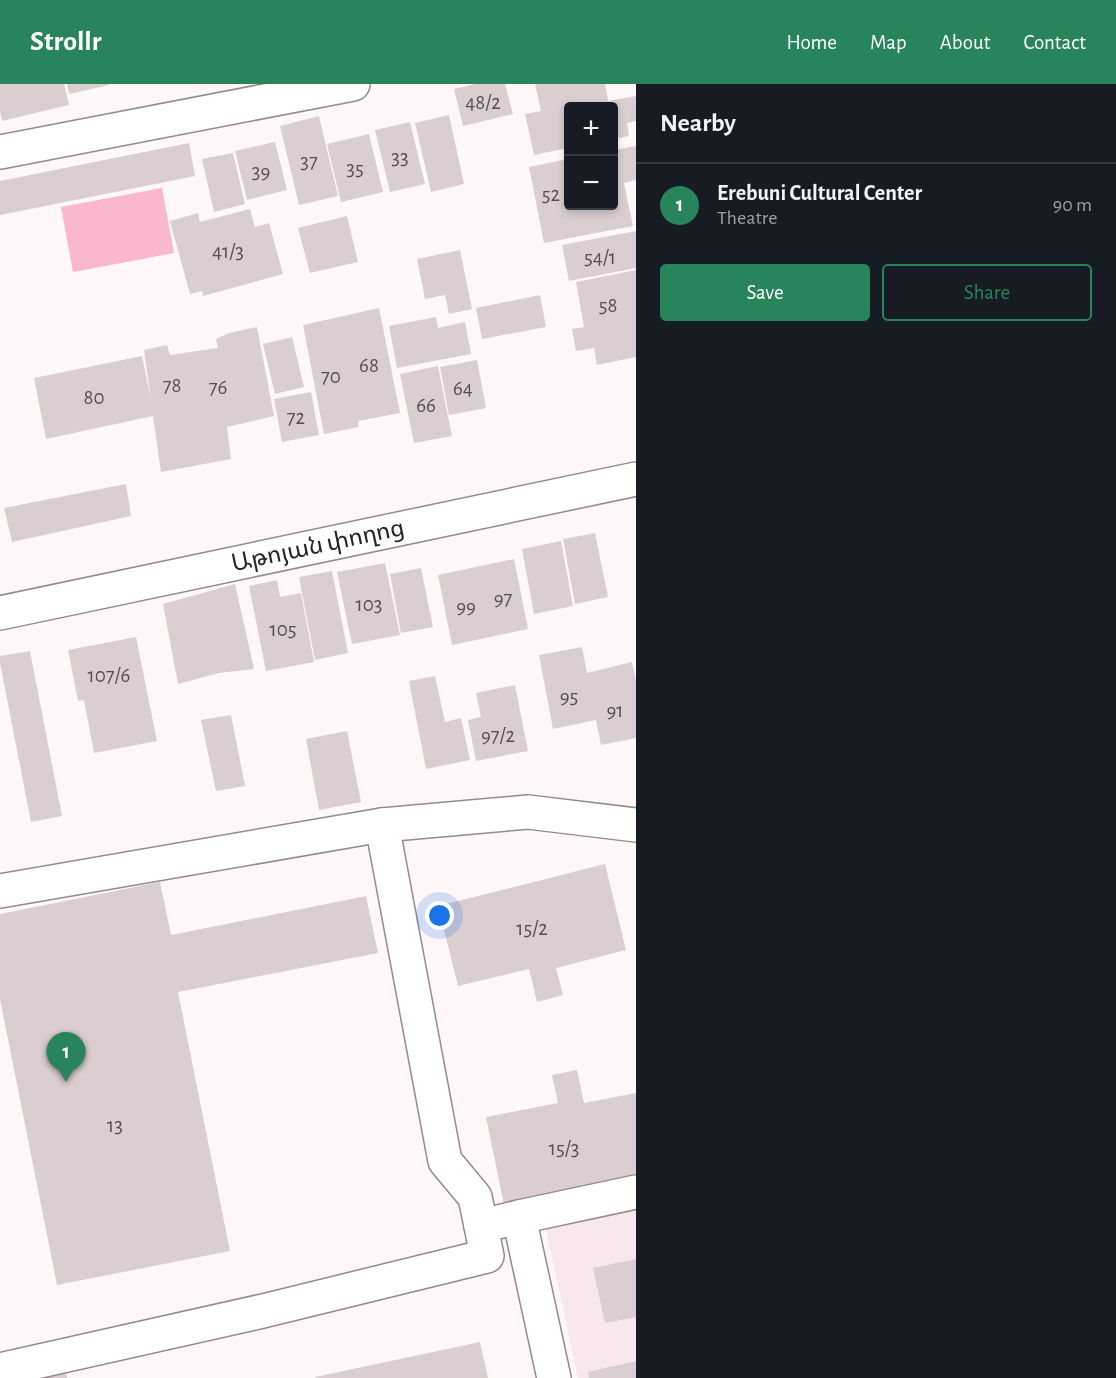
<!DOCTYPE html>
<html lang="en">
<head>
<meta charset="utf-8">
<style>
	:root { --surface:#171b24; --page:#242831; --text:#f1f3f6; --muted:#9ea1a6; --line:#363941; --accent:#28845b }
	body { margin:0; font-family:"Alegreya Sans","Noto Sans Armenian",sans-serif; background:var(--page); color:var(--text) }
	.controls { position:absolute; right:18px; top:18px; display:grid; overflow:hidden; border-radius:6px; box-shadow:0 3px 9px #0003 }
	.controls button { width:54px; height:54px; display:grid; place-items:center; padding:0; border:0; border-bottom:2px solid var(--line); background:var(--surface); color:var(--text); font:30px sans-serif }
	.you { position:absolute; left:440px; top:832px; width:21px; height:21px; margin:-15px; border:4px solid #fff; border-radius:50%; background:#1a73e8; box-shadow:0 0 0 9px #1a73e833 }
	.badge { display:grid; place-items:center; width:39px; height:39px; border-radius:50%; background:var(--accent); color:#fff; font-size:20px; font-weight:700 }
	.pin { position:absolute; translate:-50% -50px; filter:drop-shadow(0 2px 3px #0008) }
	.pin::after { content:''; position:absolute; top:32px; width:21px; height:18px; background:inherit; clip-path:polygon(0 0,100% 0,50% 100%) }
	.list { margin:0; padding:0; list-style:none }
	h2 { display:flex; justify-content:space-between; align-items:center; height:78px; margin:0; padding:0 24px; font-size:26px }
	h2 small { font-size:20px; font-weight:400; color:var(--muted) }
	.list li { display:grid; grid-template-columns:39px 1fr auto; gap:18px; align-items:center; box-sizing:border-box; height:84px; padding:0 24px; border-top:2px solid var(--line) }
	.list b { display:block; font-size:22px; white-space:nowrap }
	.list p { margin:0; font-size:20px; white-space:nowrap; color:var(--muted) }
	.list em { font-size:20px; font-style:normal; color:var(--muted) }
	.actions { display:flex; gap:12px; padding:18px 24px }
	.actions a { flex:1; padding:14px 0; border:2px solid var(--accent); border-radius:6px; text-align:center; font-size:21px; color:var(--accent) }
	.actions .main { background:var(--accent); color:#fff }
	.map { position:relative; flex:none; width:636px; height:1294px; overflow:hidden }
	header { display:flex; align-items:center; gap:36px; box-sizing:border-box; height:84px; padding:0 30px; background:var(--accent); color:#fff }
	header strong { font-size:28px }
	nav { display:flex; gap:33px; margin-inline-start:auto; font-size:21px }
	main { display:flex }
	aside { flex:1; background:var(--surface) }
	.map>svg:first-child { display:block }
	.built { fill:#f8e7eb }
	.green { fill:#fab8cc }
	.building { fill:#dbced1 }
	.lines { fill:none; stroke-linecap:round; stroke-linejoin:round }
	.minor-casing { stroke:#95898c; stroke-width:36 }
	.major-casing { stroke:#95898c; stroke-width:36 }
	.minor { stroke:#fff; stroke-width:33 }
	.major { stroke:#fff; stroke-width:33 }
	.labels { text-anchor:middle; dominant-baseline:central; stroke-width:4.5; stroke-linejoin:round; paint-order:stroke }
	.number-label { font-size:21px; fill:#554e50 }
	.street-label { font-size:24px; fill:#282425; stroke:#fff }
</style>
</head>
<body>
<header>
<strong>Strollr</strong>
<nav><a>Home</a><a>Map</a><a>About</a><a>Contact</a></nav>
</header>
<main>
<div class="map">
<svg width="636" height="1294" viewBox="0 0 636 1294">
	<rect width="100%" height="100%" fill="#fff7f9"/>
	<path class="built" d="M636,1115V1294H578L544,1136Z"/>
	<path class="green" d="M162,104L174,169L73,188L61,123Z"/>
	<g class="building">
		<path d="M0,0H64L69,21L2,37L0,27Z"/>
		<path d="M67,0H109V1L69,10Z"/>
		<path d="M475,0H505L513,30L463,42L454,5Z"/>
		<path d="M535,0H605L608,17L636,12V37L627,39L629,52L614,55V22H568V64L534,71L525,30L541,27Z"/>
		<path d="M449,31L464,100L431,108L415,39Z"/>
		<path d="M319,32L338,112L299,121L280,42Z"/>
		<path d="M410,38L425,100L390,108L375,46Z"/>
		<path d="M369,50L383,108L341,118L327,60Z"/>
		<path d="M275,58L287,106L247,116L235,67Z"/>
		<path d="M189,59L195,92L0,131V97Z"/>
		<path d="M636,62V96L624,99L633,142L544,159L529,83L568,75V122H614V66Z"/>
		<path d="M233,69L245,120L214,128L202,75Z"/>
		<path d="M250,125L255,143L269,139L283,190L203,212L202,207L190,210L170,137L198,129L200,138Z"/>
		<path d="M347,132L358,178L310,189L298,144Z"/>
		<path d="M636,147V184L569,197L562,161Z"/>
		<path d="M460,166L472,225L449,230L445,211L425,215L417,175Z"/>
		<path d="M636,186V273L597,281L594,264L576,267L572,245L584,243L576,198Z"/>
		<path d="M540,211L546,243L482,255L476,224Z"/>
		<path d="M379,224L400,329L358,337L359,343L324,350L303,241Z"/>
		<path d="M436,233L438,244L465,238L471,270L397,284L389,242Z"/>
		<path d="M257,243L274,332L227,343L231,375L161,388L153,332L46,355L34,294L142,272L151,315L144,266L167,261L170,271L218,264L216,255L229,249Z"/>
		<path d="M292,253L304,303L275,310L263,260Z"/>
		<path d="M477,276L486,324L449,331L440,283Z"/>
		<path d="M438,282L452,352L414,359L400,290Z"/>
		<path d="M311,308L319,351L282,358L274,315Z"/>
		<path d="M126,400L131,432L12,458L4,424Z"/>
		<path d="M595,449L608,513L575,520L563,455Z"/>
		<path d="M561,457L573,522L534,530L522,465Z"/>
		<path d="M514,475L528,545L452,561L438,491Z"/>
		<path d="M385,479L400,551L352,560L337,488Z"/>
		<path d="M421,484L433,543L401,549L390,490Z"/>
		<path d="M332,487L348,569L315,576L299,493Z"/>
		<path d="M277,496L280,513L301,509L314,578L266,587L249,502Z"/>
		<path d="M235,500L254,585L219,589L178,600L163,520Z"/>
		<path d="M136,553L157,657L94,669L84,616L78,617L68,566Z"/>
		<path d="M582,563L587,589L632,578L636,596V654L601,661L596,636L553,645L539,571Z"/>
		<path d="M30,567L62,732L31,738L0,579V572Z"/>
		<path d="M435,592L445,638L461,634L470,676L426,685L409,597Z"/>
		<path d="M515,601L528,667L476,677L468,636L481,633L476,609Z"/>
		<path d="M231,631L245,702L216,707L201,636Z"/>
		<path d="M347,647L361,718L319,726L306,655Z"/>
		<path d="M605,780L626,866L556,884L563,911L537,918L529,885L458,902L438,822Z"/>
		<path d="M160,798L171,851L366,812L378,869L178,908L230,1167L57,1201L0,915V830Z"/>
		<path d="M577,986L584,1019L636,1009V1094L504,1121L486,1033L558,1019L552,991Z"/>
		<path d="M636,1175V1233L605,1239L593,1184Z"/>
		<path d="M480,1258L488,1294H315V1293Z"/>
		<path d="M636,1277V1294H589L588,1288Z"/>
		<path d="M66,1289L67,1294H45V1293Z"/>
	</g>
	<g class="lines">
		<defs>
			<g id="minor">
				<path d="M0,68L353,0"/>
				<path d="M382,741L445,1077L475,1113L481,1142"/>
				<path d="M0,807L382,741L528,728L636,741"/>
				<path d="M0,1286L263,1227L487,1172L481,1142L519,1133"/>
				<path d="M554,1294L519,1133L636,1108"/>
			</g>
			<path id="major" d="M0,529L636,395"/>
		</defs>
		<use href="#minor" class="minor-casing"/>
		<use href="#major" class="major-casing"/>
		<use href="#minor" class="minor"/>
		<use href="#major" class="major"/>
	</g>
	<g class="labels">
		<g class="number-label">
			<text x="483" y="18">48/2</text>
			<text x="400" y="73">33</text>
			<text x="309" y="77">37</text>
			<text x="355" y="84">35</text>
			<text x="261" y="87">39</text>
			<text x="551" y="110">52</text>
			<text x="228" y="167">41/3</text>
			<text x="600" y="173">54/1</text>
			<text x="608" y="221">58</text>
			<text x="369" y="281">68</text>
			<text x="331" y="292">70</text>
			<text x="172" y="301">78</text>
			<text x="218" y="303">76</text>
			<text x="463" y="304">64</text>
			<text x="94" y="313">80</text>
			<text x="426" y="321">66</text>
			<text x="296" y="333">72</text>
			<text x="503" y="514">97</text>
			<text x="369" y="520">103</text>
			<text x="466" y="522">99</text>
			<text x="283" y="545">105</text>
			<text x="109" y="591">107/6</text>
			<text x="569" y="612">95</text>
			<text x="615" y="626">91</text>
			<text x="498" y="651">97/2</text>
			<text x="532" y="844">15/2</text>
			<text x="115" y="1041">13</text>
			<text x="564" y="1064">15/3</text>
		</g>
		<g class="street-label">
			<text transform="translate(318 462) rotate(-12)">Աթոյան փողոց</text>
		</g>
	</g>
</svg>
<div class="controls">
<button>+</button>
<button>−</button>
</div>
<div class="you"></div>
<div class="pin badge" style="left:66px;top:998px">1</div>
</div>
<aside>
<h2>Nearby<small></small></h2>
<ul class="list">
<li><span class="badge">1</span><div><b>Erebuni Cultural Center</b><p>Theatre</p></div><em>90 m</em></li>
</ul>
<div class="actions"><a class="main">Save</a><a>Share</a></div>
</aside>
</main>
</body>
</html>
